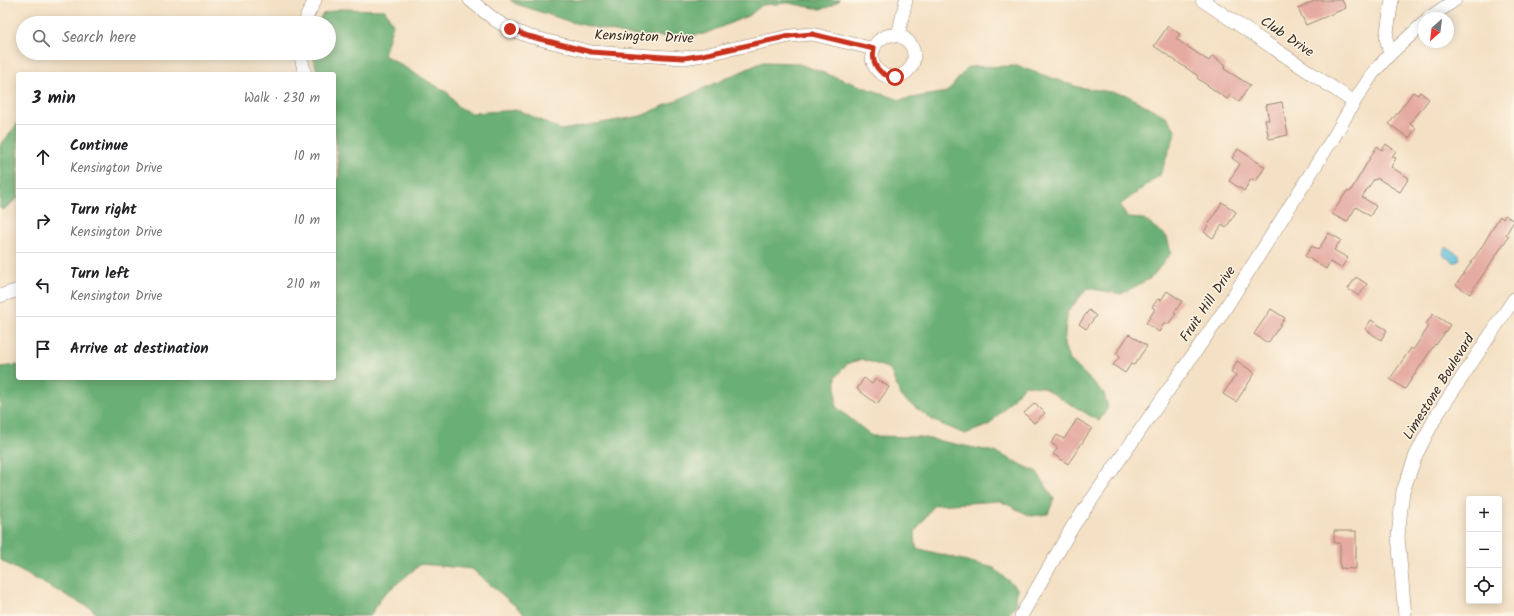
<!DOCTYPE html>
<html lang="en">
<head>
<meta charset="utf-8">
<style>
	:root { --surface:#fff; --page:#f6f6f6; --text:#202124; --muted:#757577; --line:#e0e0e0 }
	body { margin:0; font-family:Kalam,sans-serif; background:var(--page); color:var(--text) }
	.controls { position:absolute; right:12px; bottom:12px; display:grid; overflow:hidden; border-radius:4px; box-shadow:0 2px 10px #0003 }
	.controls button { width:36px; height:36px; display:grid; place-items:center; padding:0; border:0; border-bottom:1px solid var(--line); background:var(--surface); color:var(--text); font:20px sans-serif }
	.compass { position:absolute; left:1418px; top:12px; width:36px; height:36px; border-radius:50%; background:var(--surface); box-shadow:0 2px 10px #0003; rotate:208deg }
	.stop { position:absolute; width:12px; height:12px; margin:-9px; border:3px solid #c8321e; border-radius:50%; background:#fff }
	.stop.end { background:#c8321e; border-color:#fff; box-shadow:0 1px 4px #0008 }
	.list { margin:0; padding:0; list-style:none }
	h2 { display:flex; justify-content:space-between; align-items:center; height:52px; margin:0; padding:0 16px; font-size:17px }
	h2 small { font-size:13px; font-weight:400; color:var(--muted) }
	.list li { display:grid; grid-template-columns:26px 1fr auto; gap:12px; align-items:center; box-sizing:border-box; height:64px; padding:0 16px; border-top:1px solid var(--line) }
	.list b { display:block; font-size:15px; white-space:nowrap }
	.list p { margin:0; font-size:13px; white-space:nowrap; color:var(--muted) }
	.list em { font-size:13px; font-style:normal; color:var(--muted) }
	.icon { flex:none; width:22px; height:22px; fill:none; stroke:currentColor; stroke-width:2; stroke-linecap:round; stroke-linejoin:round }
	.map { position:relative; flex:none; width:1514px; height:616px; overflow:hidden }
	.search { position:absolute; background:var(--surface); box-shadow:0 2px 10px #0003; left:16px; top:16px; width:320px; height:44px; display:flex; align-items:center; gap:10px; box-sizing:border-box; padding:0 14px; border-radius:22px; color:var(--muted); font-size:15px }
	.panel { position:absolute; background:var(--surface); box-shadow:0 2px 10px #0003; left:16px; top:72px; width:320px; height:308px; border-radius:4px }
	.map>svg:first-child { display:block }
	.forest { fill:#6aaf74; stroke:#526c49 }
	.water { fill:#5abed9; stroke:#4a747c }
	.building { fill:#e5aaa2 }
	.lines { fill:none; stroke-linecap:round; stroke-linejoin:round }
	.minor-casing { stroke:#988571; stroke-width:14 }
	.minor { stroke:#fff; stroke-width:13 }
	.route { stroke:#c8321e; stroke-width:5 }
	.labels { text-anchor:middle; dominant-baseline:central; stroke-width:3; stroke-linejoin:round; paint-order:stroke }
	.street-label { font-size:14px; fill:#3b2a1e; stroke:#fcf5e5 }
</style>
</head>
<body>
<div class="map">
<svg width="1514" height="616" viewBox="0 0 1514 616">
	<rect width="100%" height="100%" fill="#fcf5e5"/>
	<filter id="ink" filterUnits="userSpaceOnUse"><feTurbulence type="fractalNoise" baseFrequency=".025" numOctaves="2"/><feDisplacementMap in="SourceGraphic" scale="8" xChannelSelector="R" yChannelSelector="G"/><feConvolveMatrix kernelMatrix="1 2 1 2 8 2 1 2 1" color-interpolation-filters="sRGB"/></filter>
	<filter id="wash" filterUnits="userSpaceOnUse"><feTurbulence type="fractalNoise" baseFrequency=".012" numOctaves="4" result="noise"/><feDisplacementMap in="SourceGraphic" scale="16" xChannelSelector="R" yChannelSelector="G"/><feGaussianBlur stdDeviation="0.9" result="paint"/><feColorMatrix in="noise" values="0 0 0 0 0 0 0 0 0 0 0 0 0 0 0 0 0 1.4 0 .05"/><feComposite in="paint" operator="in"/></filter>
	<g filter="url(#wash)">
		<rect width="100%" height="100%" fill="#f4e0c4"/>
		<g class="forest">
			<path d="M510,0H840L829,7L820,9L788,3L762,5L750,15L704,34L679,37L628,35L571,22L516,4Z"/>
			<path d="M339,9L385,10L393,24L384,55L448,93L457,106L471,113L519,110L561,130L641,116L763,62L796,63L900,100L947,92L968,67L1017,66L1078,87L1124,94L1167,117L1176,131L1160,175L1120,205L1128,218L1144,219L1167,237L1171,253L1151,278L1121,294L1087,288L1067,313L1064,345L1069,359L1104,393L1108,408L1099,421L1042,387L1025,385L989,425L965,434L934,421L901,397L890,369L862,359L847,364L836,377V407L872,436L920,437L995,452L1037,472L1054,499L1048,514L1031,516L1000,501L934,505L915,532L916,548L994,568L1017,588L1016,604L1008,616H527L472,569L421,564L383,595L370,616H98L92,609L0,560V367L18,365V378H136L146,382L154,378H334V185L339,175L334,124V74H318L314,60V53H329V23H316L323,14Z"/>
			<path d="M18,123V198L3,210L0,208V146Z"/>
		</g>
		<path class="water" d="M1445,248H1448L1459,255L1460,258L1457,262H1454L1444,256L1443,253Z"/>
		<g id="blocks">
			<g class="building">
				<path d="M1317,0H1342L1346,8L1306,25L1298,8Z"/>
				<path d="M1168,26L1180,34L1176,39L1209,61L1212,56L1226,65L1224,69L1250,85L1239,102L1230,95L1227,99L1197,78L1198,76L1154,46Z"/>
				<path d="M1413,92L1418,95L1420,92L1429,99L1410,124L1416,128L1409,138L1389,124Z"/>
				<path d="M1282,102L1288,135L1269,139L1265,120H1269L1266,105Z"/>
				<path d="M1386,144L1396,151L1392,156L1396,158L1391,167L1409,178L1400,192L1377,178L1376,180L1374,179L1362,197L1376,206L1370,216L1356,207L1347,222L1332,214L1347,191L1350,192L1377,146L1382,150Z"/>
				<path d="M1238,149L1265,167L1256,181L1251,179L1244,191L1229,181L1240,164L1232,158Z"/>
				<path d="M1222,202L1236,212L1226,228L1222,225L1213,238L1204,232Z"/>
				<path d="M1505,215L1514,221L1506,234L1509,236L1470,294L1456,285L1481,248L1500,216L1503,219Z"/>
				<path d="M1329,233L1341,240L1334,250L1348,258L1341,268L1330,262L1326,269L1305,256L1312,246L1318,250Z"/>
				<path d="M1356,277L1367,284L1359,296L1348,289Z"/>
				<path d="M1167,291L1182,301L1174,313L1176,314L1168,324L1165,322L1159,332L1146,323L1155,309L1152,307L1158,299L1161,300Z"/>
				<path d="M1271,309L1285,318L1268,343L1254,334Z"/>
				<path d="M1089,310L1096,316L1086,329L1079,324Z"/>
				<path d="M1433,314L1450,325L1436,345L1435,344L1405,389L1390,379L1411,348L1413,350L1429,326L1426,324Z"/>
				<path d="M1371,320L1387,330L1381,340L1365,329Z"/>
				<path d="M1129,334L1147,346L1134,365L1131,364L1125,373L1113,365L1120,356L1116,354Z"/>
				<path d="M1237,361L1255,373L1236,402L1223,394L1236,375L1231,372Z"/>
				<path d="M864,378L872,384L876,378L889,387L877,404L857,389Z"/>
				<path d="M1035,403L1045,413L1034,423L1024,413Z"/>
				<path d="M1077,419L1092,428L1068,464L1053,454L1058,448L1051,443L1057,435L1064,439Z"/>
				<path d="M1334,531H1356V569L1340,568V543H1334Z"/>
			</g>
		</g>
	</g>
	<g filter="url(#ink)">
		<use href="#blocks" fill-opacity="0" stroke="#988571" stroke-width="1"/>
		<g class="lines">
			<defs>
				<g id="minor">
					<path d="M470,0L495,20L510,29L528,36L591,52L684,58L703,55L790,36L812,34L874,49"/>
					<path d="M1202,0L1354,102"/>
					<path d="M1429,18L1455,0"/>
					<path d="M306,23L307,16L315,0"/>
					<circle cx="893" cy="56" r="21"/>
					<path d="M898,36L906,0"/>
					<path d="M300,53L305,74"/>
					<path d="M1390,54L1424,23"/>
					<path d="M0,296L18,290"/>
					<path d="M1021,616L1073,526L1221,315L1335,135L1354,102L1373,73L1390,54L1386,38L1392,0"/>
					<path d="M1405,616L1398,536L1403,491L1416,455L1435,418L1514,299"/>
				</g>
			</defs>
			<use href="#minor" class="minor-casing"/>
			<use href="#minor" class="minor"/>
		</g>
	</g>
	<g class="lines" filter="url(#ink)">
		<path class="route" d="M510,29L528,36L591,52L664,57L684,58L703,55L790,36L812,34L874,49C871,64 879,76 895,77"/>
	</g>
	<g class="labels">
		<g class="street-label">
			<text transform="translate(644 37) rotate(2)">Kensington Drive</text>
			<text transform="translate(1287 37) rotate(34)">Club Drive</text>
			<text transform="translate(1208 304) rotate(-56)">Fruit Hill Drive</text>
			<text transform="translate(1439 387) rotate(-58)">Limestone Boulevard</text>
		</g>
	</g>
</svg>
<div class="controls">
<button>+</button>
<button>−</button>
<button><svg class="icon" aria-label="locate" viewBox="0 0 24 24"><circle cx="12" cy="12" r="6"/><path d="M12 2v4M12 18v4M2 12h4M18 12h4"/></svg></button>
</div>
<svg class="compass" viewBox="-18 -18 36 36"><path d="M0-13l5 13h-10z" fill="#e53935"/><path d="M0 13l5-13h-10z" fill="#757577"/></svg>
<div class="stop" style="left:895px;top:77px"></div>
<div class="stop end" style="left:510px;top:29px"></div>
<div class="search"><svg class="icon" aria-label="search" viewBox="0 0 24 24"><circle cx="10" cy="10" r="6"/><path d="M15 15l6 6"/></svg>Search here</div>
<section class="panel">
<h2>3 min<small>Walk · 230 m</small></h2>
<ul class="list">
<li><svg class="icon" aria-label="ahead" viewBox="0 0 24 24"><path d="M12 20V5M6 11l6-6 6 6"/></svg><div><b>Continue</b><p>Kensington Drive</p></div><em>10 m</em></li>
<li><svg class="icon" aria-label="right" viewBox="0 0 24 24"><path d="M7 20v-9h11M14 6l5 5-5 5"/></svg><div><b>Turn right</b><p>Kensington Drive</p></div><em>10 m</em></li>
<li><svg class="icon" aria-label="left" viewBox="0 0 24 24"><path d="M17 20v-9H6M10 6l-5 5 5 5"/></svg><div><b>Turn left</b><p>Kensington Drive</p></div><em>210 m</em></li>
<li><svg class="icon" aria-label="arrive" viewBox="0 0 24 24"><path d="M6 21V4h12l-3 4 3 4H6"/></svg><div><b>Arrive at destination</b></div></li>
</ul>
</section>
</div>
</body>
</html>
